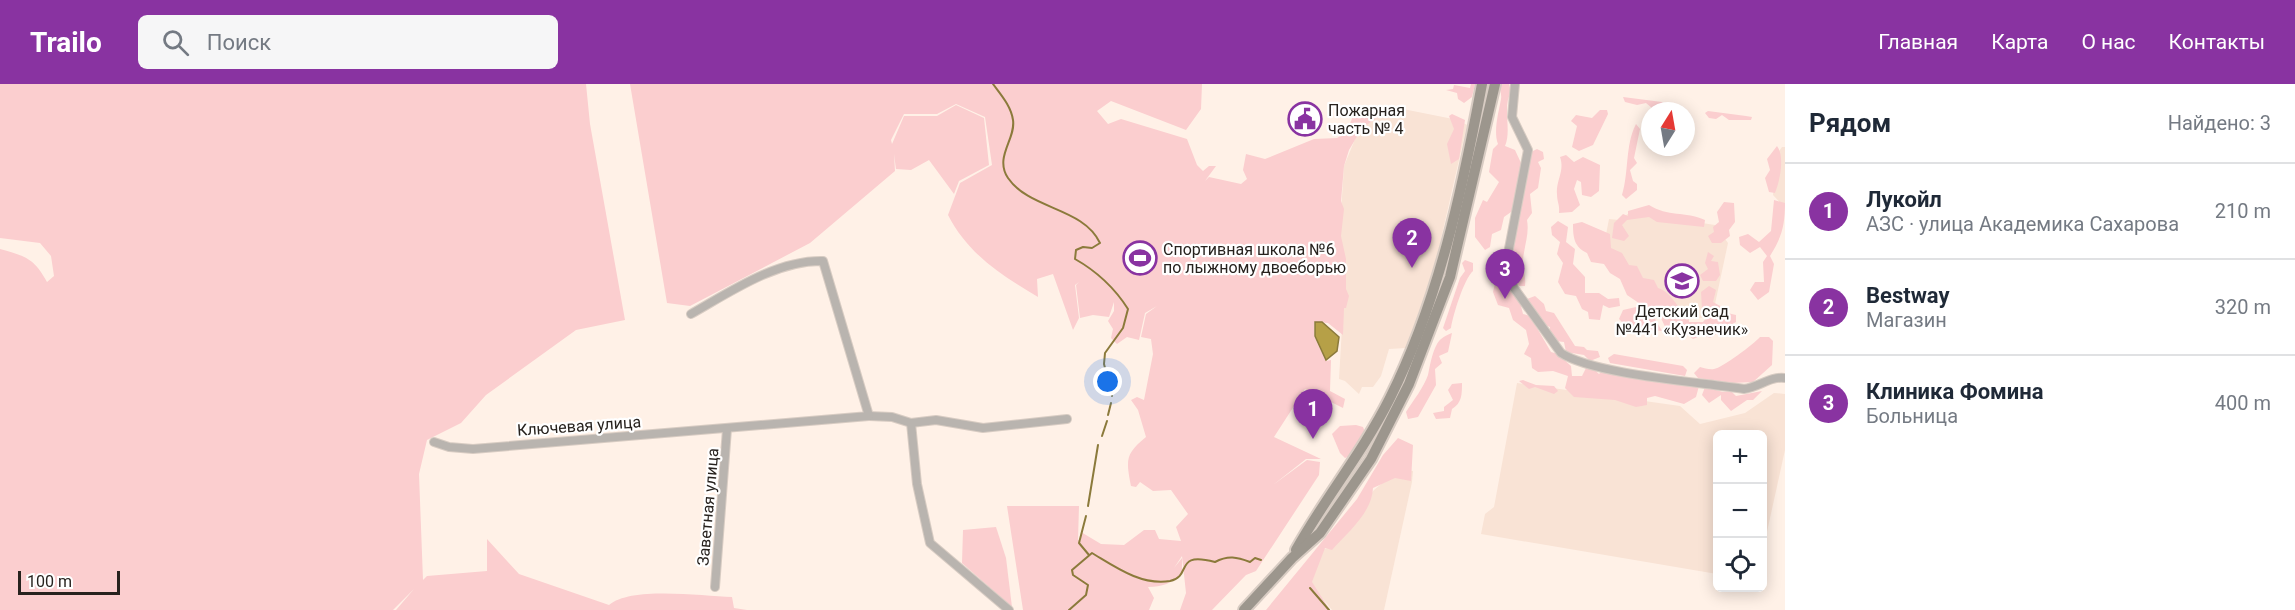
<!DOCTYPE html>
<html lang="ru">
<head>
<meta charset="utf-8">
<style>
	:root { --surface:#fff; --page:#f6f6f7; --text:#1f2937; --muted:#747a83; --line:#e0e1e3; --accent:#8933a1 }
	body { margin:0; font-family:Roboto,sans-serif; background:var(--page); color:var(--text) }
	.controls { position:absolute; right:18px; bottom:18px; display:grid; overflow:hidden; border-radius:9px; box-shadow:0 3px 15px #0003 }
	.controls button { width:54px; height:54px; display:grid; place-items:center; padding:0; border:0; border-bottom:2px solid var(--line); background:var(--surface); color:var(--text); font:30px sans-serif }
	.compass { position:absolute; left:1641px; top:18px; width:54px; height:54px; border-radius:50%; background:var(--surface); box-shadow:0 3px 15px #0003; rotate:11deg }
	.scale { position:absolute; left:18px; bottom:15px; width:102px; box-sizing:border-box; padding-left:6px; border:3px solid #27221e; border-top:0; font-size:16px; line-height:21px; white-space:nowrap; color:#27221e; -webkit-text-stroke:4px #fff; paint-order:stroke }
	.you { position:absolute; left:1108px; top:298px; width:21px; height:21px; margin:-15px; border:4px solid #fff; border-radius:50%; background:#1a73e8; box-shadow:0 0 0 9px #1a73e833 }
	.badge { display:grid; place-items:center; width:39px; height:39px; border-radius:50%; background:var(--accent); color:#fff; font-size:20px; font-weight:700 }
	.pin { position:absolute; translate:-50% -50px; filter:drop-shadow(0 2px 3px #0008) }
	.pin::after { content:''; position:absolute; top:32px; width:21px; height:18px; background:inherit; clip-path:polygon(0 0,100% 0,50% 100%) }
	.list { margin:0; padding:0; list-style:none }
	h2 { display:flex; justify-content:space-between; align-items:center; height:78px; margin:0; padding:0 24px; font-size:26px }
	h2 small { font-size:20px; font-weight:400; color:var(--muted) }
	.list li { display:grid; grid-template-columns:39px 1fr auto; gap:18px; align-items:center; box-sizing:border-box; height:96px; padding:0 24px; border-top:2px solid var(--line) }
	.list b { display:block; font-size:22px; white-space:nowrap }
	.list p { margin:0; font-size:20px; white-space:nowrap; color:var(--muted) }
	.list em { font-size:20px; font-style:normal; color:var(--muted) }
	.icon { flex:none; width:33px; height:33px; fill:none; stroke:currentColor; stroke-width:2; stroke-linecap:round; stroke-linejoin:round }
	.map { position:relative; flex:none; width:1785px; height:526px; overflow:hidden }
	header { display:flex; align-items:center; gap:36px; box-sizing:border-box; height:84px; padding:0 30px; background:var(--accent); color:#fff }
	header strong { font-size:28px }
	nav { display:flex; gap:33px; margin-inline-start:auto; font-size:21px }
	.search { width:420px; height:54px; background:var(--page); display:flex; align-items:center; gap:15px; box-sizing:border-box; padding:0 21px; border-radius:9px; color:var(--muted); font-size:22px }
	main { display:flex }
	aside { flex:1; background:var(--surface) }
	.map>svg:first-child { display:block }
	.built { fill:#f9e3d5 }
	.green { fill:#fbcecf }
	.water { fill:#b6a047; stroke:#8b7a3b; stroke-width:1.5 }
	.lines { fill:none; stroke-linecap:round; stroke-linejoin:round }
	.stream { stroke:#8b7a3b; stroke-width:2 }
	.street-casing { stroke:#d8ccc3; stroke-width:10 }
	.secondary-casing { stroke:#d8ccc3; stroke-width:14 }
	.street { stroke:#b9b4af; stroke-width:8 }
	.secondary { stroke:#9c968d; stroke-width:10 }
	.labels { text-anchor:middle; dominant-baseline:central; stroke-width:4.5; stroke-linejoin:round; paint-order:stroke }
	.poi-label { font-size:16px; fill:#27221e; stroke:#fff; text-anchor:start }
	.street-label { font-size:16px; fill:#27221e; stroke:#fff }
</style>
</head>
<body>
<header>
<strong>Trailo</strong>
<div class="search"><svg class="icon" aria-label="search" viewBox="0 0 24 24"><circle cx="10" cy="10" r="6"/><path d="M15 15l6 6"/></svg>Поиск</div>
<nav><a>Главная</a><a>Карта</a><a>О нас</a><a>Контакты</a></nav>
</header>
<main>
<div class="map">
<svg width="1785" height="526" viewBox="0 0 1785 526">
	<rect width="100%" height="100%" fill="#fff1e7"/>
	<g class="built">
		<path d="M1403,25L1458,36L1467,41L1433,190L1412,251L1406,264L1389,265L1381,292L1373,303H1362L1359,310L1345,297L1339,295L1345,192L1340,143L1344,82L1358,48L1370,36L1381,31V28Z"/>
		<path d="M1782,63H1785V124L1773,111L1777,70Z"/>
		<path d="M1631,128L1715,141L1728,159L1712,234H1684L1604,161L1609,135L1619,136Z"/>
		<path d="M1517,299L1680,322L1700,340L1745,329L1774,309L1785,310V366L1763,466L1762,350H1718L1717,490L1481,450L1485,430L1494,423Z"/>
		<path d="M1399,385L1413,387L1412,398L1384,526H1332L1311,500L1323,465L1331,464L1374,406Z"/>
	</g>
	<g class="green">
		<path d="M0,0H586L590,40L625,236L576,246L486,311L461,339L427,356L419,390L423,496L427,492L487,487V455L519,490L609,521C631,502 702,512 732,513L734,524L747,526H396L414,505L393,526H0V165C25,172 34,174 47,198L54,192L51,172L40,159L0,154Z"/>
		<path d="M630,0H1202L1201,25L1186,46L1111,17L1097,27L1108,40L1121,35L1187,55L1197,81L1203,87L1209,82H1216L1205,97L1209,93L1241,100L1247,95L1243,86L1246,70L1265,75L1314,55L1337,54L1345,49L1355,29L1379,23L1381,31L1362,44L1349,66L1344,82L1341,117L1344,125L1341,152L1346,175V205L1349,212L1346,224H1344L1343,251L1328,239L1314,238V252L1326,277L1331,276L1330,307L1345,315L1343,324L1305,305L1274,353L1321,375H1306L1273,401L1307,376L1320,378L1319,391L1256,487L1246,491L1212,526H1180L1186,509L1182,472L1174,484L1182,474V490C1172,499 1162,503 1148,503L1154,514L1149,526H1023L1007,422H1079L1078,456L1081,457V448L1101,460L1124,461L1144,446H1155L1159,455L1181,457L1176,443L1188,430L1171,406L1153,407L1140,398L1136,403L1131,402C1126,376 1125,370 1146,353L1138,326L1131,316L1137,313L1144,316L1153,270L1151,255L1141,253L1146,230L1157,222L1145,229L1139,256L1127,253L1117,260L1111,254L1113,245L1108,237L1114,227V218L1109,233L1093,231L1080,234L1076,201L1079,198L1075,201L1079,234L1073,246L1053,190L1037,195L1038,213C1001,191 968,170 948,131L960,99L992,81L985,33L956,20L937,30H904L891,56L892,60L904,32H937L956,21L984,34L989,81L959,97L954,110L929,76L911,86L896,85L894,70L895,87L810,159L690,222L667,219Z"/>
		<path d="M1471,0H1475L1472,13L1464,19L1458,15L1457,9L1446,6L1453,5L1454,1L1470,4Z"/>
		<path d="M1500,0H1509L1511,8C1502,23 1512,46 1505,62L1515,66L1521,79L1526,78L1529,69L1537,65L1543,68L1544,75L1538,78L1541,84L1538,104L1530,110L1532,129L1527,136C1530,153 1522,166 1523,182C1524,190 1526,194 1525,202H1519L1509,184L1516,138L1511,128L1504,133L1501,146L1492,150L1490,163L1485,166L1475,153V134L1483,116L1487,118L1499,98L1489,88L1493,65L1498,60C1493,47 1499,27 1501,15C1502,10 1499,5 1500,0Z"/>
		<path d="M1623,13L1662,18L1666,21L1662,25L1652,24L1646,19L1637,21L1625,18Z"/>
		<path d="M1600,26H1607L1608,30L1593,61L1579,67L1572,63L1577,42L1571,37L1576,31L1592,34Z"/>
		<path d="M1708,27L1746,32L1752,33L1751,36H1729L1722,31L1716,35L1709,34L1705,29Z"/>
		<path d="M1452,30L1465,36L1459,75L1451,80L1447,60L1454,45L1449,32Z"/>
		<path d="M1636,40L1640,45L1634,74L1637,79L1630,86L1633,97L1637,100V106L1626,115L1622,111C1629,89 1625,61 1636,40Z"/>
		<path d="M1777,62C1785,73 1780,96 1775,109L1769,108L1765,94L1770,86L1767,75Z"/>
		<path d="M1566,71L1574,78L1583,73L1600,81L1599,107L1591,113L1582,111L1581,98L1577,96L1574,105L1580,121L1572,128L1559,129C1560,121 1557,118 1557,110C1556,96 1565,87 1560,73Z"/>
		<path d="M1774,116L1785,119C1785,141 1782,153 1770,172L1774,180L1769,208L1758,216L1750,206L1755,198H1764L1763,178L1767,172L1760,163L1750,169L1740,161L1739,153L1748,150L1759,158L1771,147Z"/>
		<path d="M1724,118L1734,119L1735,138L1729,146L1730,152L1721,159H1712L1708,152L1714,148L1713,143L1719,138L1717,128Z"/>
		<path d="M1649,121C1668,133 1685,127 1705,136L1704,143L1657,138L1649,133L1627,136L1622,141L1629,152L1624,157L1612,154L1614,139L1623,130L1628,132V127Z"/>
		<path d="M1558,137L1568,143L1566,158L1575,165L1573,180L1585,193V209H1599L1608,215L1619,214L1620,222L1609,224L1603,221L1600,236L1589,235L1588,228L1582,225L1576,212L1565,210L1558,198L1563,179L1557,170L1560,158L1552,151L1551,143Z"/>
		<path d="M1582,138L1610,150L1611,164L1622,169L1629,181L1637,182L1643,194L1654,196L1658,204C1673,209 1675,224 1688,229L1689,238H1703L1708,232L1702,225L1701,208L1709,202L1716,206L1713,218L1722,223L1723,228L1736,231V238L1727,243L1719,242L1718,249L1710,254L1703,251L1693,255L1688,251L1680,252L1667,247L1661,234L1627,211L1620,195L1610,189L1604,180L1591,178L1587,169C1574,163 1573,153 1573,140Z"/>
		<path d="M1708,168L1714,172L1711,177L1718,178L1720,191L1716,197H1703L1700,191L1708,185L1705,179Z"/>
		<path d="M1465,176L1473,179V187C1464,195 1453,231 1451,244L1446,247L1443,244L1460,194L1465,187L1462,179Z"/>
		<path d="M1502,193L1511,207L1518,210L1523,230L1530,232L1551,268L1558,270L1571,282L1572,292H1582L1586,284L1592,283L1599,290L1603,286C1617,291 1686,303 1696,300L1699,302L1696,313L1684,320L1655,312L1647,314V321L1636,323L1615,316L1574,313L1565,304L1568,292L1553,287L1538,288L1532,284L1531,274L1524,270L1529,260L1526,246L1513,236L1509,224L1498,221L1493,208L1496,195Z"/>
		<path d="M1535,212L1544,220L1546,227L1554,229L1575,262L1584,263L1587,266L1598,267L1600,273L1590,277L1584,271L1566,268L1564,258L1555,257L1549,251L1550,243L1537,238L1526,224L1527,215Z"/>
		<path d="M1636,223L1654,233L1662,247L1628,244L1619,235L1623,226Z"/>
		<path d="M1452,249L1448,268L1439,272L1442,279L1435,285L1436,301L1418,333L1408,335L1406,328C1413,317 1424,303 1428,291C1430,281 1432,269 1437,260C1440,254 1447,251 1452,249Z"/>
		<path d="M1760,253H1769L1773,257L1772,281L1753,298L1732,299L1698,294L1694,289L1700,283C1704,284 1710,286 1714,285C1722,284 1754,260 1760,253Z"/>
		<path d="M1614,270L1683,282L1687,286L1685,292L1610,279L1608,274Z"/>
		<path d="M1523,296L1536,301L1554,302L1558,307L1554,310L1535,303L1529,305L1519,297Z"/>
		<path d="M1462,299C1462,310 1462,319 1452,325L1450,334L1436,335L1433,329L1444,327V323L1453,316L1448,306L1452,300Z"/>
		<path d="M1705,303L1723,308L1731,307L1736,312L1762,307L1753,316H1747L1731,327L1721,316V311L1709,319L1702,311Z"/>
		<path d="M1356,341L1363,343L1365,348L1350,372L1345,374L1340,369L1332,350L1340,342Z"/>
		<path d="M1398,354L1413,361L1411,397L1395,394L1373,404C1372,429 1347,449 1332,466L1325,464L1312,498L1330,526H1266L1357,415L1383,371Z"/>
		<path d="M996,443L1006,474L1012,523L962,479L963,446Z"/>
	</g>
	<path class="water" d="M1315,238H1322L1339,253L1337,267L1326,276L1315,252Z"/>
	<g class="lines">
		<g class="stream">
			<path d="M993,0C1001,11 1011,22 1013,36C1016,55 994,73 1008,94C1030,126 1083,123 1100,159L1092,164L1083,163L1076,166L1075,175C1098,188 1114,203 1128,225L1123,244L1105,269L1104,280L1112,312"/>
			<path d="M1108,331L1111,319"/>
			<path d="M1102,352L1107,337"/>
			<path d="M1088,422L1098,361"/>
			<path d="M1086,432L1079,459L1089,471"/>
			<path d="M1310,504L1329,526"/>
			<path d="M1069,526L1086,511L1088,501L1073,491L1072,486L1092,469C1114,482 1141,502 1170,497C1193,492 1173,467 1215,478C1228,471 1237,473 1250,478L1255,474L1261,476"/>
		</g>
		<defs>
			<g id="street">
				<path d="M1515,0L1512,33L1528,66L1506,180L1514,204L1561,269C1595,291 1701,298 1744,305C1759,303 1770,292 1785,294"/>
				<path d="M869,332L892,333L911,339L936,336L983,344L1067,335"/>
				<path d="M911,339L917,400L930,459L1009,526"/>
				<path d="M434,358L449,363L473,365L869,332L823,177C776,176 730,208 691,230"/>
				<path d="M715,503L727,345"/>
			</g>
			<g id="secondary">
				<path d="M1296,466C1325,414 1363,368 1390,314C1439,216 1462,107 1482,0"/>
				<path d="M1244,526L1292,474L1320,449L1371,375L1409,300L1450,193L1495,0"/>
			</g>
		</defs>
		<use href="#street" class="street-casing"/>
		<use href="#secondary" class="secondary-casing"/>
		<use href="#street" class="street"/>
		<use href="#secondary" class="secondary"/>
	</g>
	<defs>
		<symbol id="civic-ring" viewBox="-11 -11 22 22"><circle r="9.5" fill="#fff" stroke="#8933a1" stroke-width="1.5"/><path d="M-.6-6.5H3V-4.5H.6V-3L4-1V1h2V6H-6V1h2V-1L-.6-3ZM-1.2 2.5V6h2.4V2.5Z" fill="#8933a1"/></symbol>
		<symbol id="stadium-ring" viewBox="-11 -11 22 22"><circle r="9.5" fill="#fff" stroke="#8933a1" stroke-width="1.5"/><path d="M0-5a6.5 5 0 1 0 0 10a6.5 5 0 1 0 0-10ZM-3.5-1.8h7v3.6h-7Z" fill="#8933a1"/></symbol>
		<symbol id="school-ring" viewBox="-11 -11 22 22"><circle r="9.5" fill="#fff" stroke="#8933a1" stroke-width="1.5"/><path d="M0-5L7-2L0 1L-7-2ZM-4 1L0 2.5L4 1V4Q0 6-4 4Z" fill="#8933a1"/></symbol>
	</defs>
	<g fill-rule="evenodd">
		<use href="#civic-ring" x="1286" y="16" width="38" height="38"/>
		<use href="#stadium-ring" x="1121" y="155" width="38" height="38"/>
		<use href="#school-ring" x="1663" y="178" width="38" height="38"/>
	</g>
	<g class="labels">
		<g class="poi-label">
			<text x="1328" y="26">Пожарная<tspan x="1328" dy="18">часть № 4</tspan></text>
			<text x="1163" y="165">Спортивная школа №6<tspan x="1163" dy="18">по лыжному двоеборью</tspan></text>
			<text x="1682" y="227" text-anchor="middle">Детский сад<tspan x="1682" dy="18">№441 «Кузнечик»</tspan></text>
		</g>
		<g class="street-label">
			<text transform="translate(579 342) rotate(-4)">Ключевая улица</text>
			<text transform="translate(708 423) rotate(-85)">Заветная улица</text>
		</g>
	</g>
</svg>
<div class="controls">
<button>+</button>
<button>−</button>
<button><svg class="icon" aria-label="locate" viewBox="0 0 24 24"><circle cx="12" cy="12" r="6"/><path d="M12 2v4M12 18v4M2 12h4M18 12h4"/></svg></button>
</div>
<svg class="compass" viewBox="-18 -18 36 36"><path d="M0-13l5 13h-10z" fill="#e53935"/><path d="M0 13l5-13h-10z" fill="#747a83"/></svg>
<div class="scale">100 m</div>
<div class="you"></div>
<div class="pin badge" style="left:1313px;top:355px">1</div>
<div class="pin badge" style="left:1412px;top:184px">2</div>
<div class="pin badge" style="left:1505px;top:215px">3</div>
</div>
<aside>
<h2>Рядом<small>Найдено: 3</small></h2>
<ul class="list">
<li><span class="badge">1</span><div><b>Лукойл</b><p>АЗС · улица Академика Сахарова</p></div><em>210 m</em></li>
<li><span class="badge">2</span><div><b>Bestway</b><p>Магазин</p></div><em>320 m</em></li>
<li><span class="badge">3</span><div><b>Клиника Фомина</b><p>Больница</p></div><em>400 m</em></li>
</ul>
</aside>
</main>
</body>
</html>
